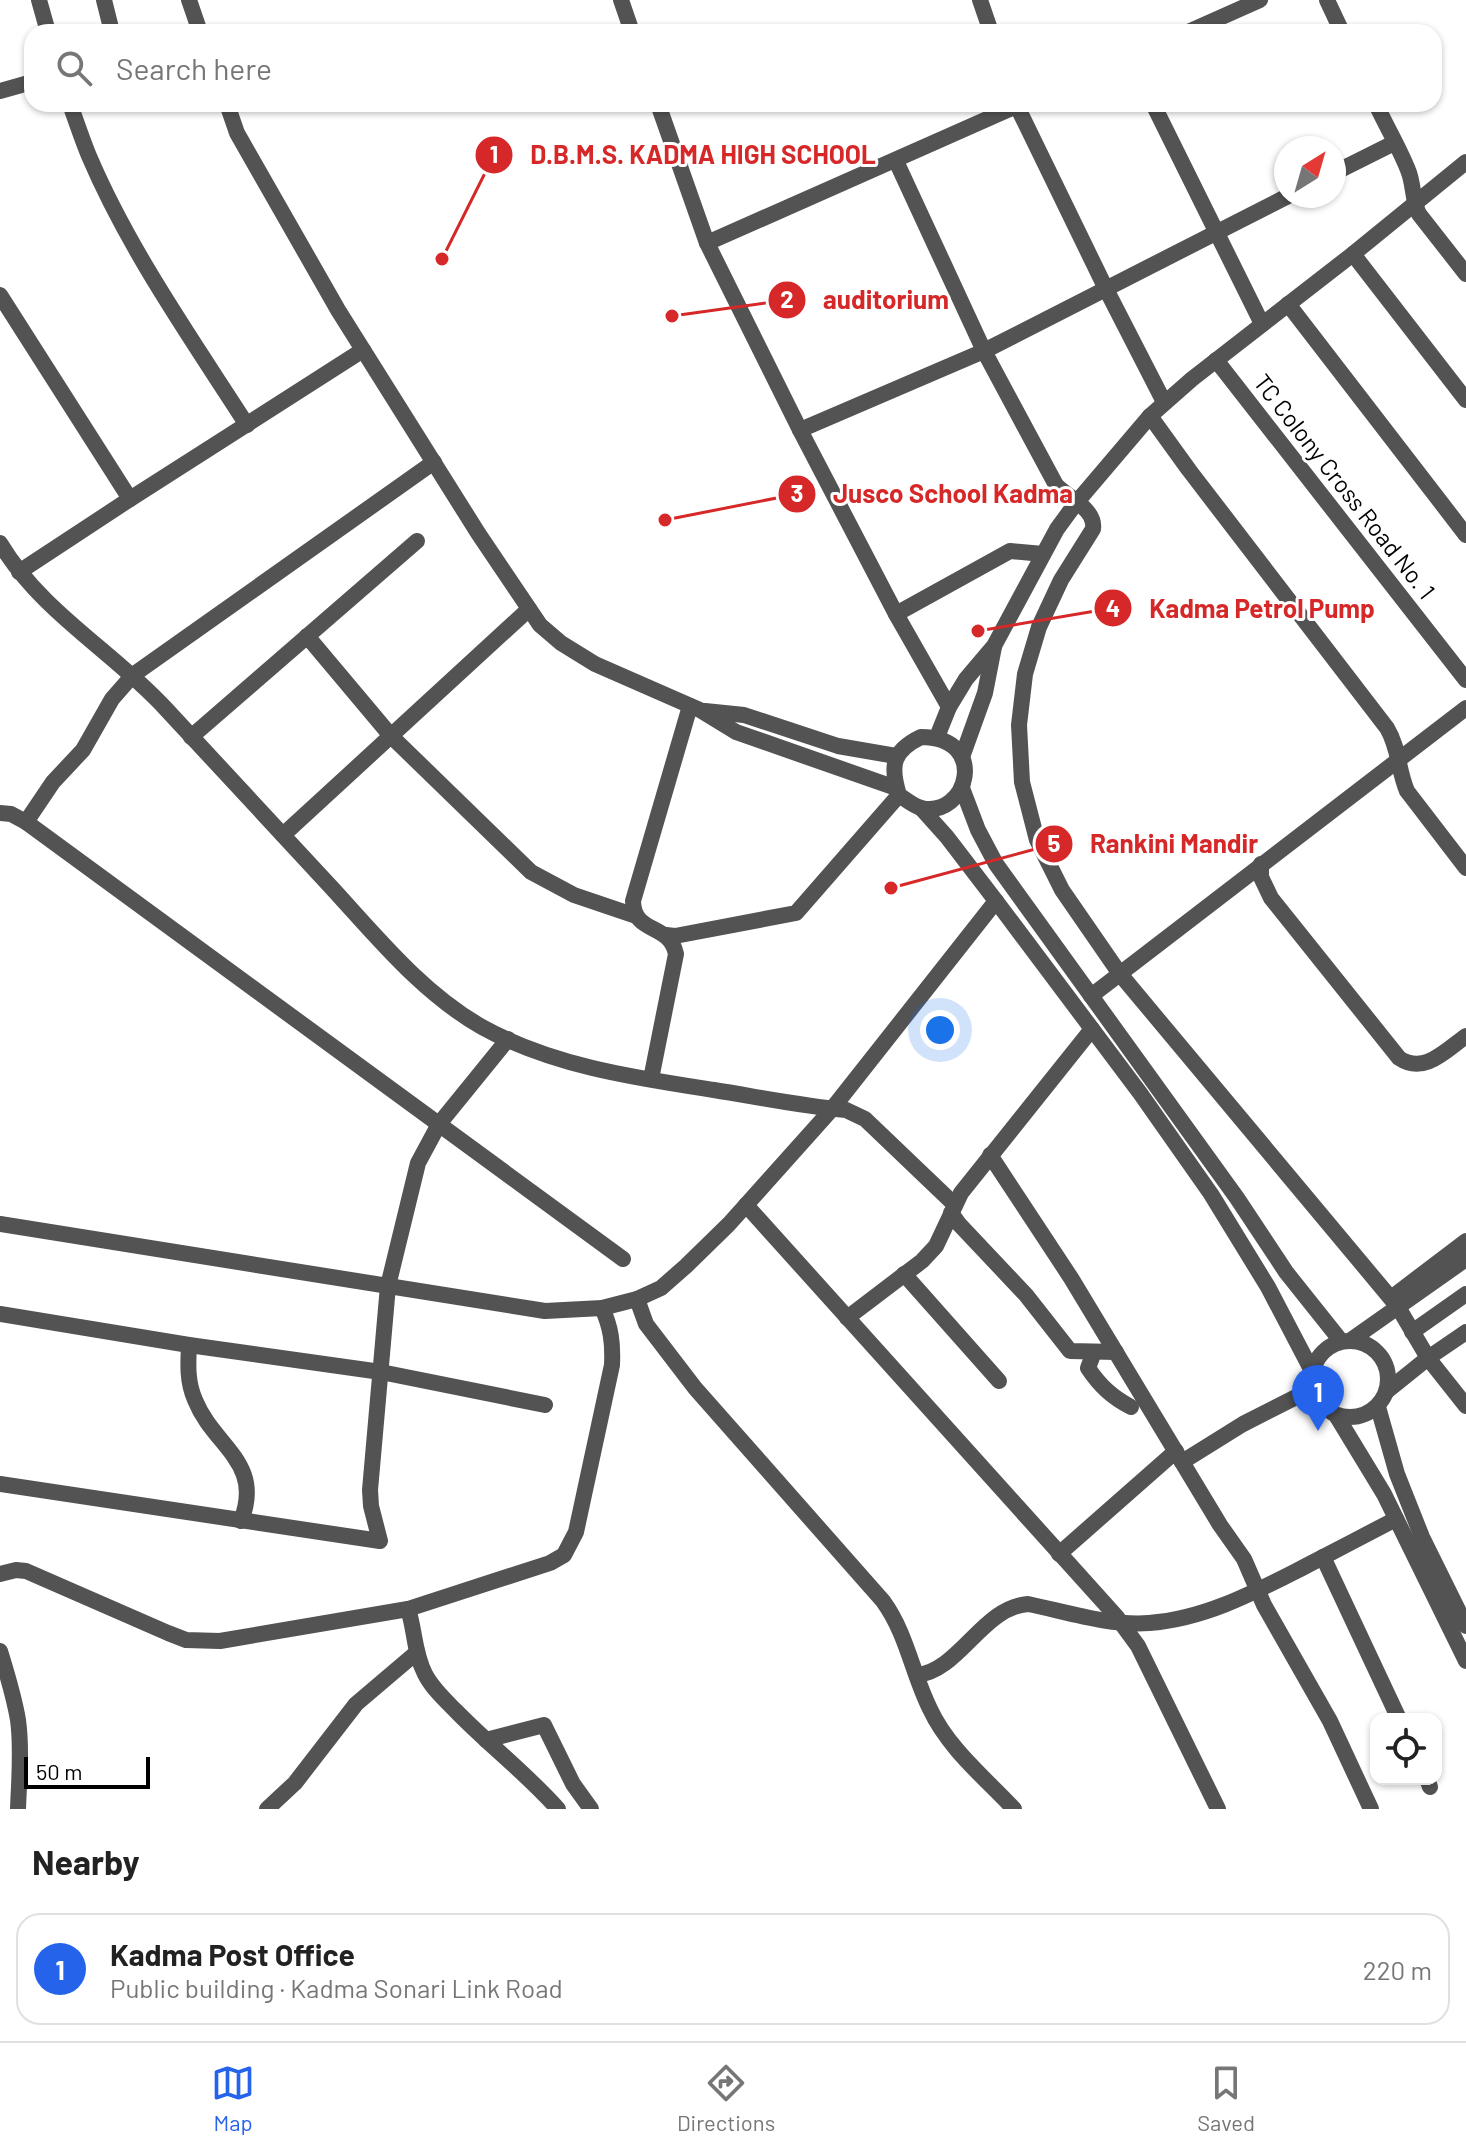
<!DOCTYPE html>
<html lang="en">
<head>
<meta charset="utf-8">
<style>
	:root { --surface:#fff; --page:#f2f2f2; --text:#222; --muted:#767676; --line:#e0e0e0; --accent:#2563eb }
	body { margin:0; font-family:Barlow,sans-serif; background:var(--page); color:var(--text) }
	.controls { position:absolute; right:24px; bottom:24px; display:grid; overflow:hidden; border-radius:16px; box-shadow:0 2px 6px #0004 }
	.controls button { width:72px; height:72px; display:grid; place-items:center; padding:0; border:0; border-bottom:2px solid var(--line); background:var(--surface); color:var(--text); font:40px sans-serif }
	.compass { position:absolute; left:1274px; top:136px; width:72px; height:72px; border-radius:50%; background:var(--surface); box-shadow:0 2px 6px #0004; rotate:37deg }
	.scale { position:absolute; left:24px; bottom:20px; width:126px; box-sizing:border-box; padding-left:8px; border:4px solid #000; border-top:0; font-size:22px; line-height:28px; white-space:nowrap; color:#000; -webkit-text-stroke:6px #fff; paint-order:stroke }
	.you { position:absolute; left:940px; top:1030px; width:28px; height:28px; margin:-20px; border:6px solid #fff; border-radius:50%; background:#1a73e8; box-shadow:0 0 0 12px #1a73e833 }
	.badge { display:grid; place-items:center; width:52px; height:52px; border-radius:50%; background:var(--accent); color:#fff; font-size:26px; font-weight:700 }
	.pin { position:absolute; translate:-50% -66px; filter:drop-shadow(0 2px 4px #0008) }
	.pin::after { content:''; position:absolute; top:42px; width:28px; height:24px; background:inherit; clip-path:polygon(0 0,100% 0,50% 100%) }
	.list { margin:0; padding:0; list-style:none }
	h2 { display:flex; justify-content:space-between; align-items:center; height:104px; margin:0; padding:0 32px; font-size:34px }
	h2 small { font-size:26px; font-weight:400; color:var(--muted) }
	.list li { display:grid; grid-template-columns:52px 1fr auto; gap:24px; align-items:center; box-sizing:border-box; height:112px; margin:0 16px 16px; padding:0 16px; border:2px solid var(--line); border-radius:24px }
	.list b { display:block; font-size:30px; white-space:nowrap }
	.list p { margin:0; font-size:26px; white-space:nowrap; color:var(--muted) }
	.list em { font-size:26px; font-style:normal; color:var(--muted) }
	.icon { flex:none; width:44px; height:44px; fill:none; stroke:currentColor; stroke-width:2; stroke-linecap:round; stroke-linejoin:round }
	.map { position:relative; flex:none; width:1466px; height:1809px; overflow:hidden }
	.search { position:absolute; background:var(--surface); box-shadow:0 2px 6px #0004; left:24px; right:24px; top:24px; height:88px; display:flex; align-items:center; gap:20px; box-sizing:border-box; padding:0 28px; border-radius:24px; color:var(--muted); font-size:30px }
	.sheet { height:232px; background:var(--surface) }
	nav { display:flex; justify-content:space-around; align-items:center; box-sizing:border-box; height:112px; border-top:2px solid var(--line); background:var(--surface); font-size:22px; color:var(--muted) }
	nav a { display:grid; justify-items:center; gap:4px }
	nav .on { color:var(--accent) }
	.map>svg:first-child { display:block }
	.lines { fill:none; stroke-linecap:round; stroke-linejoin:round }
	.pedestrian { stroke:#535353; stroke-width:16 }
	.minor { stroke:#535353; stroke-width:16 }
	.labels { text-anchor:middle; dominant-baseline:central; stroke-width:6; stroke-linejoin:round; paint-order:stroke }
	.street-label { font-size:24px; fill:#000; stroke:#fff }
	.leader { fill:none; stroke:#d62828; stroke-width:3 }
	.callout-dot { fill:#d62828; stroke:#fff; stroke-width:3 }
	.mark-label { font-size:24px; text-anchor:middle; font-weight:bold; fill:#fff }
	.callout-label { font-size:26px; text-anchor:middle; font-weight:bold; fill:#d62828; stroke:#fff; stroke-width:6; stroke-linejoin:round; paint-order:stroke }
</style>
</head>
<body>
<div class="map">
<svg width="1466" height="1809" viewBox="0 0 1466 1809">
	<rect width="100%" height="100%" fill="#fff"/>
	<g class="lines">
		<path class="pedestrian" d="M1412,1332L1466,1294"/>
		<g class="minor">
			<path d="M39,0L48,32"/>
			<path d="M104,0L112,32"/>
			<path d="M189,0L200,32"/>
			<path d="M621,0L632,32"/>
			<path d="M980,0L991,32"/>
			<path d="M1327,0L1342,32"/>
			<path d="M1188,32L1260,0"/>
			<path d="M0,91L32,82"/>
			<path d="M70,104C76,121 82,139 89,156C129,250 191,338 247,425"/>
			<path d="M227,104L237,133L338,310L478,533L540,625L561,643L595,664L700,710L736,732L896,788"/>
			<path d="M658,104L707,243L800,430L896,614L949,707"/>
			<path d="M1016,104L1106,289L1164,402"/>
			<path d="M1153,104L1262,324"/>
			<path d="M1376,104C1386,126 1399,147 1408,170C1414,184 1412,200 1419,214L1466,274"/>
			<path d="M896,161L984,351L1056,485C1068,498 1096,509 1093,529L1061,580L1039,627L1025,674L1019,725L1022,782L1037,840L1062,890L1120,974L1398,1307L1428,1358L1466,1406"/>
			<path d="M1334,173L1394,143"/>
			<path d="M707,243L1021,104"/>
			<path d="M1353,254L1466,400"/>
			<path d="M0,295L130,499"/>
			<path d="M1288,304L1466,535"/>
			<path d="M1216,360L1466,680"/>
			<path d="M1150,416L1189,470L1387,728C1399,748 1398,770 1407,791L1466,868"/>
			<path d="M800,430L984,351L1288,196"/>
			<path d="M0,543C42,613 113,651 166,709C221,769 276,828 331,887C377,937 422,993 482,1027C552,1066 636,1078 714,1090C758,1097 802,1106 846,1110L865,1119L955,1205"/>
			<path d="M19,572L130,499L363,350"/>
			<path d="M896,614L1010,551L1043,554"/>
			<path d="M307,636L391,736L531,872L574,895L636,916"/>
			<path d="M705,711L744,715L838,746L896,756"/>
			<path d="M191,737L417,541"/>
			<path d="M921,737C990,737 968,819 921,808C914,806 905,799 899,795C890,766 892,751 921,737Z"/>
			<path d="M937,737L949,707L966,679L994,646L1057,529L1076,503L1150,416L1192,379L1353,254L1466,162"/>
			<path d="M962,757L985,693L994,647"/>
			<path d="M962,788L978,830L996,864L1237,1198L1286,1272L1341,1341"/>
			<path d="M921,808L947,837L996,901L1140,1093L1211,1194L1268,1287L1312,1371"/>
			<path d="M0,813L11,814L26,822L623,1259"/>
			<path d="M26,822L53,782L83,750L112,699L133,675L434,462"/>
			<path d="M283,835L529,609"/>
			<path d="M1261,864V877L1271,898L1399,1058C1424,1075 1445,1051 1466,1036"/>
			<path d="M666,935L675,936L796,913L899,795"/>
			<path d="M1091,996L1466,708"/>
			<path d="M651,1079L676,954C669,922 634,935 633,901L690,706"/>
			<path d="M990,1155L1071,1278L1220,1525L1244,1559L1264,1605L1330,1721L1371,1809"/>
			<path d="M746,1205L1116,1616L1138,1646L1218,1809"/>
			<path d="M951,1213L959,1224L1026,1295L1070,1351L1116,1352"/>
			<path d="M0,1224L545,1311L602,1308L637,1299L661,1288L686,1266L729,1224L832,1109L996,901"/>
			<path d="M904,1274L999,1381"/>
			<path d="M1391,1298L1466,1241"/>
			<path d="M637,1299L646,1324L695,1388L883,1601C907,1634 912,1673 930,1709C948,1748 985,1778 1014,1809"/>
			<path d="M0,1314L189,1345L381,1372L545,1405"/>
			<path d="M847,1318L922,1261L936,1246L961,1193L1092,1029"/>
			<path d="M1351,1340L1466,1259"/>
			<circle cx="1350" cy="1379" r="38"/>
			<path d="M189,1345C188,1364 187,1382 195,1400C214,1447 264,1462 241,1521"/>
			<path d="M1094,1352L1088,1368C1100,1386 1112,1397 1131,1407"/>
			<path d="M1387,1391L1428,1358L1466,1332"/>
			<path d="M1378,1407L1397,1474L1422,1537L1466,1626"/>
			<path d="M1336,1415L1384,1494L1466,1661"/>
			<path d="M1182,1462L1243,1424L1312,1389"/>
			<path d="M0,1484L380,1541L371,1506L370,1490L388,1286L418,1163L439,1124L508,1039"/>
			<path d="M1059,1554L1176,1451"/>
			<path d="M1323,1557L1399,1719"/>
			<path d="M0,1574L16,1570L26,1571L168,1633L186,1640L220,1641L408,1609L550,1563L564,1555L576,1532L612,1365C613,1343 611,1327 602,1308"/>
			<path d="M408,1609C415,1630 414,1653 425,1674C432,1688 445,1700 456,1711C489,1745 527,1774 558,1809"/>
			<path d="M0,1651C7,1674 14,1696 18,1720C22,1749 19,1780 18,1809"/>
			<path d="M917,1675C959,1671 983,1607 1028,1604C1067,1612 1109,1626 1149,1623C1205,1619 1255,1592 1304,1567C1335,1551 1365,1535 1396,1519"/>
			<path d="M486,1740L544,1725L573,1784L591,1809"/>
			<path d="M1427,1779L1430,1787"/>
			<path d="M267,1809L295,1783L356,1704L416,1653"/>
		</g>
	</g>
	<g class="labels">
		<g class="street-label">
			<text transform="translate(1345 486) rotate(52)">TC Colony Cross Road No. 1</text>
		</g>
	</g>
	<path class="leader" d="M442 259L494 155M672 316L787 300M665 520L797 494M978 631L1113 608M891 888L1054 844"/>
	<g class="callout-dot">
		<circle cx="442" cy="259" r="8"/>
		<circle cx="672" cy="316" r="8"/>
		<circle cx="665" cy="520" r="8"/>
		<circle cx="978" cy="631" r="8"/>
		<circle cx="891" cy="888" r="8"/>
		<circle cx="494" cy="155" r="20"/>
		<circle cx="787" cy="300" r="20"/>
		<circle cx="797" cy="494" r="20"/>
		<circle cx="1113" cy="608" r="20"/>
		<circle cx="1054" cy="844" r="20"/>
	</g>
	<g class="mark-label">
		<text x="494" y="163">1</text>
		<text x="787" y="308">2</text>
		<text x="797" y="502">3</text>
		<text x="1113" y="617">4</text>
		<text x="1054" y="852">5</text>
	</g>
	<g class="callout-label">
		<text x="703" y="164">D.B.M.S. KADMA HIGH SCHOOL</text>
		<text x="886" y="309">auditorium</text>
		<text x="953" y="503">Jusco School Kadma</text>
		<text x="1262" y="618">Kadma Petrol Pump</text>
		<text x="1174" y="853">Rankini Mandir</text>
	</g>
</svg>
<div class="controls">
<button><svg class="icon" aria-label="locate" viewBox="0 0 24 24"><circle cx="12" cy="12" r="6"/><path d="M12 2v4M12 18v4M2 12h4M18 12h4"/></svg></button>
</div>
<svg class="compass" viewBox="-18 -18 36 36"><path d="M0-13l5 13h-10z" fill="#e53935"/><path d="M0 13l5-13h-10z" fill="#767676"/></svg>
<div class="scale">50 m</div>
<div class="you"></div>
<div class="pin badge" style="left:1318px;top:1431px">1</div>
<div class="search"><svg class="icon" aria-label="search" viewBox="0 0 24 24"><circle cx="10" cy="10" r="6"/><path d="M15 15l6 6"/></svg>Search here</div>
</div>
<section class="sheet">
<h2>Nearby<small></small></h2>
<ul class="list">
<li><span class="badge">1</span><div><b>Kadma Post Office</b><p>Public building · Kadma Sonari Link Road</p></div><em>220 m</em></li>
</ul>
</section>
<nav>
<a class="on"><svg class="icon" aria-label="map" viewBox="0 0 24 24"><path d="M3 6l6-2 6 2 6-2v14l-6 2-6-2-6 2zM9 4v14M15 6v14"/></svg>Map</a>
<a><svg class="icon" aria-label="directions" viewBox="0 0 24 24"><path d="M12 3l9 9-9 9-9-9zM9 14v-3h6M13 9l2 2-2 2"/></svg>Directions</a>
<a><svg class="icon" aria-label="saved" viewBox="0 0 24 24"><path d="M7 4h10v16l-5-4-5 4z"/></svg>Saved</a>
</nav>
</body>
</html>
